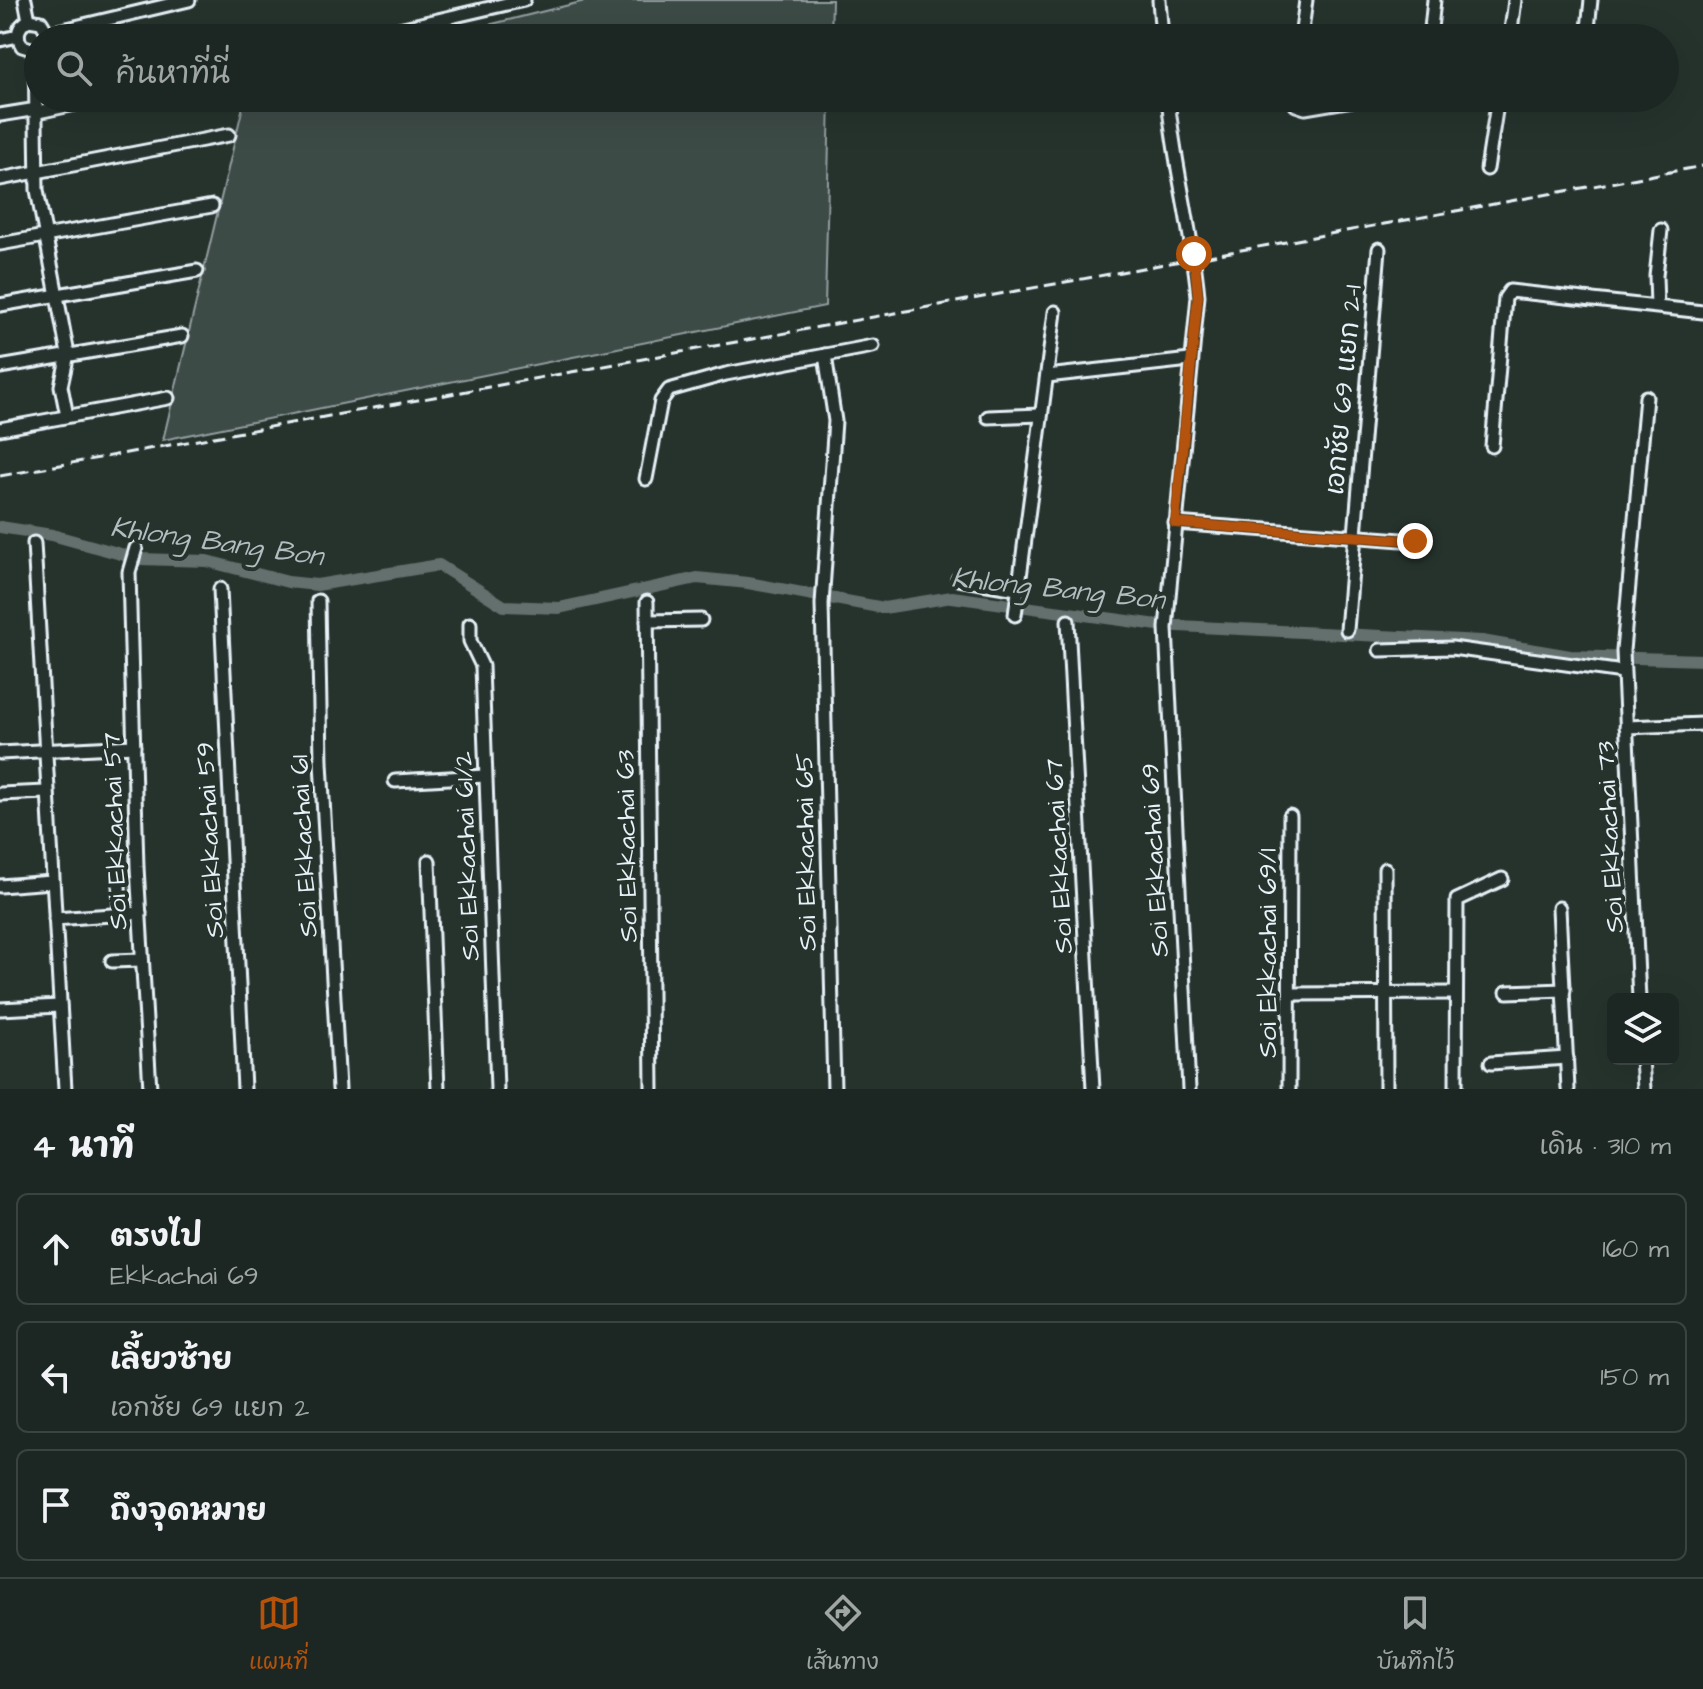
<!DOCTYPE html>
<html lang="th">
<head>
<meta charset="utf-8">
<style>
	:root { --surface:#1c2622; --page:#252e2a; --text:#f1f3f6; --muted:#a0a5a5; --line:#3a4340; --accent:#b45309 }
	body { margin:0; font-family:"Architects Daughter","Playpen Sans Thai",sans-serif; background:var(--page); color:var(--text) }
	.controls { position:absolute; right:24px; bottom:24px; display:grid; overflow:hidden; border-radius:12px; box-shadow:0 8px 32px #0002 }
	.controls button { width:72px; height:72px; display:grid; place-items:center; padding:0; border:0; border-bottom:2px solid var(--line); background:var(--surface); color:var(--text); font:40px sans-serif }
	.stop { position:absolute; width:24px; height:24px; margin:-18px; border:6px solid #b45309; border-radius:50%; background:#fff }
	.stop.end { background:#b45309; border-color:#fff; box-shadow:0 2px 8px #0008 }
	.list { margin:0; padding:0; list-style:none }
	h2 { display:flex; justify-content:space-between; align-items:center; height:104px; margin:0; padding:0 32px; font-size:34px }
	h2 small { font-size:26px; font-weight:400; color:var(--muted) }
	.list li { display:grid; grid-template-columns:52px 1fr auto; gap:24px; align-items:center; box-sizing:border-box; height:112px; margin:0 16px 16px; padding:0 16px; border:2px solid var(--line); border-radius:12px }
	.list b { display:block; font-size:30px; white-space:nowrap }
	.list p { margin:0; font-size:26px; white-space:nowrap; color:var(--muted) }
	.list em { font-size:26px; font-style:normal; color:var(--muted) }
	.icon { flex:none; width:44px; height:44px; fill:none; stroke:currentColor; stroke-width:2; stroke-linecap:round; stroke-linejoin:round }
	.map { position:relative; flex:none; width:1703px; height:1089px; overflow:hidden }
	.search { position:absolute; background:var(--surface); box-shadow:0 8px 32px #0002; left:24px; right:24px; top:24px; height:88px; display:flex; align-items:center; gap:20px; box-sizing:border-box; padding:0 28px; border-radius:44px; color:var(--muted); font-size:30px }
	.sheet { height:488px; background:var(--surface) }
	nav { display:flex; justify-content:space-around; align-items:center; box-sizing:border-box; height:112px; border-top:2px solid var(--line); background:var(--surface); font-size:22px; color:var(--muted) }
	nav a { display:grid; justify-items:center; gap:4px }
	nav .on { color:var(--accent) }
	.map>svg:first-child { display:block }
	.green { fill:#3e4b47; stroke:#939ea0; stroke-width:2 }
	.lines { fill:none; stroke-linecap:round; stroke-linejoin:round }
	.canal { stroke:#636f6d; stroke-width:12 }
	.minor-casing { stroke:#e8f1f8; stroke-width:17 }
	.minor { stroke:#26332d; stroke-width:11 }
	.rail { stroke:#e8f1f8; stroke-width:3; stroke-dasharray:12 6; stroke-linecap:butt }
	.route { stroke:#b45309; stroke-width:10 }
	.labels { text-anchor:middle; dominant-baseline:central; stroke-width:8; stroke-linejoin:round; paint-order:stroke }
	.street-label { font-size:26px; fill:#e8f1f8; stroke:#26332d }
	.water-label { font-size:28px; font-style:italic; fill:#b3bdc0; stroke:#26332d }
</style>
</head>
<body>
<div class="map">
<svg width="1703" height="1089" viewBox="0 0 1703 1089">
	<rect width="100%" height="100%" fill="#26332d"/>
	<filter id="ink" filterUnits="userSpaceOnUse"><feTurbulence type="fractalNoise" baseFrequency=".0125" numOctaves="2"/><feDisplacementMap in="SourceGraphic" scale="16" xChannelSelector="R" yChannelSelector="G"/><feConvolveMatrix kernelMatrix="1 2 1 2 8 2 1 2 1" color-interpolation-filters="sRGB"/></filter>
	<g filter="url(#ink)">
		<g class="green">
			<path d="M589,0H832L831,38H436Z"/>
			<path d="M245,98H830L825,306L163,440Z"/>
		</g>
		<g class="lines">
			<path class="canal" d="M0,527L52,535L139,559L207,561L288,582L317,585L439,565L504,606L559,608L697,578L748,583L884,608L952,597L1158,625L1482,641L1570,656L1703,660"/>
			<defs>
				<g id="minor">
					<path d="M25,0L29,20"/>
					<path d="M1159,0L1162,38"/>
					<path d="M50,33L189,0"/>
					<path d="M360,38L524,0"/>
					<path d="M1301,38L1306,0"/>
					<path d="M1430,38L1434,0"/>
					<path d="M1510,38L1515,0"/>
					<path d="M1587,38L1591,0"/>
					<path d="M0,40L18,36"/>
					<path d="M38,51L22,46C15,35 18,26 29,20L41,22L50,37"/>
					<path d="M35,52L37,190L68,354L61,386L67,416"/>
					<path d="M1168,98C1174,165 1192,229 1198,296L1166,628L1189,1089"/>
					<path d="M1294,98L1296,105L1305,108L1364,98"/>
					<path d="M1579,100V98"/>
					<path d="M38,112L103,98"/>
					<path d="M0,115L37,109"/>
					<path d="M1487,169L1498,98"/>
					<path d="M0,179L229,135"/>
					<path d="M0,244L212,206"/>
					<path d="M0,305L197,271"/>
					<path d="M1657,306L1656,276L1661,230"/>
					<path d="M825,355L835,421L822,604L834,1089"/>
					<path d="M0,367L182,336"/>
					<path d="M1047,376L1190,360"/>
					<path d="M988,417L1041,415"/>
					<path d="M0,429L168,398"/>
					<path d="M1492,446L1505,298L1510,291L1703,312"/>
					<path d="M646,479L661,401L669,390L726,374L873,346"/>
					<path d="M1175,523L1415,541"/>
					<path d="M34,543L65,1089"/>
					<path d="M136,548L129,572L137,867L150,1089"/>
					<path d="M958,579L1017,589"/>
					<path d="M220,589L244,1089"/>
					<path d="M318,601L321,762L339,1089"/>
					<path d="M647,602L652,1089"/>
					<path d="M1015,615L1055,312"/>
					<path d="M647,621L701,620"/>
					<path d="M1068,621L1093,1089"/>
					<path d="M470,624V641L482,666L497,1089"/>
					<path d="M1347,630L1379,249"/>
					<path d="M1380,650L1452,648L1623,672"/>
					<path d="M1626,727L1703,724"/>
					<path d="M0,753L134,746"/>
					<path d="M395,781L485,776"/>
					<path d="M0,794L46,792"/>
					<path d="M429,861L438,1089"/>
					<path d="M1385,869L1386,1089"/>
					<path d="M119,883L120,915"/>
					<path d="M0,886L52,882"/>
					<path d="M1559,908L1568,1089"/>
					<path d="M55,919L140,913"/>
					<path d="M112,961L142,960"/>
					<path d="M1507,992L1564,990"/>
					<path d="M1290,994L1454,993"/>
					<path d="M1639,999L1623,651L1646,397"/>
					<path d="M0,1009L60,1006"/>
					<path d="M1642,1059L1644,1089"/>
					<path d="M1491,1063L1567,1058"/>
					<path d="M1289,1089L1290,816"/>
					<path d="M1456,1089L1457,900L1502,879"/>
				</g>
			</defs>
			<use href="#minor" class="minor-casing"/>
			<use href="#minor" class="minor"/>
			<path class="rail" d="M0,476L1703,166"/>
		</g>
	</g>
	<g class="lines" filter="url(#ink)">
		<path class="route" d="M1194,254L1198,296L1175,523L1415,541"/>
	</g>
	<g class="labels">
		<g class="street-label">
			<text transform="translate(1344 390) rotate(-85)">เอกชัย 69 แยก 2-1</text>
			<text transform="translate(115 831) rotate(-92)">Soi Ekkachai 57</text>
			<text transform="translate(1610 837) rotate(-93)">Soi Ekkachai 73</text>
			<text transform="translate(210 840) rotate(-93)">Soi Ekkachai 59</text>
			<text transform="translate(304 846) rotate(-93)">Soi Ekkachai 61</text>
			<text transform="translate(627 846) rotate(-91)">Soi Ekkachai 63</text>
			<text transform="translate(806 852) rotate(-91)">Soi Ekkachai 65</text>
			<text transform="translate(467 856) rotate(-92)">Soi Ekkachai 61/2</text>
			<text transform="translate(1059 856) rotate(-93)">Soi Ekkachai 67</text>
			<text transform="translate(1155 860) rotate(-93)">Soi Ekkachai 69</text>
			<text transform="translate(1268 953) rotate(-90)">Soi Ekkachai 69/1</text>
		</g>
		<g class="water-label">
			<text transform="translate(217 542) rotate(8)">Khlong Bang Bon</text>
			<text transform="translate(1058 589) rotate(6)">Khlong Bang Bon</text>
		</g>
	</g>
</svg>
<div class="controls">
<button><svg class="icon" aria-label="layers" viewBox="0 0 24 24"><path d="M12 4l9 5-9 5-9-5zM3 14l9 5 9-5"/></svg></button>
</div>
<div class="stop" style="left:1194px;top:254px"></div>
<div class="stop end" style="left:1415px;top:541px"></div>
<div class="search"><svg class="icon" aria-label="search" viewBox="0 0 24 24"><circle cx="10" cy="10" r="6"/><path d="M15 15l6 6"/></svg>ค้นหาที่นี่</div>
</div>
<section class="sheet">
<h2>4 นาที<small>เดิน · 310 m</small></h2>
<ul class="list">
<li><svg class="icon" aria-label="ahead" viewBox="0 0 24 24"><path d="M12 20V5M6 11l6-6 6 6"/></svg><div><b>ตรงไป</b><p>Ekkachai 69</p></div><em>160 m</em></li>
<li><svg class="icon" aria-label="left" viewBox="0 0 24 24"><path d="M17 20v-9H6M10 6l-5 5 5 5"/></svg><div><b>เลี้ยวซ้าย</b><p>เอกชัย 69 แยก 2</p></div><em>150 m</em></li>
<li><svg class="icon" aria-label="arrive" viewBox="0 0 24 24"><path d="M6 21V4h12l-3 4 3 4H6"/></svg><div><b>ถึงจุดหมาย</b></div></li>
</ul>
</section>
<nav>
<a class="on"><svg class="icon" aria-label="map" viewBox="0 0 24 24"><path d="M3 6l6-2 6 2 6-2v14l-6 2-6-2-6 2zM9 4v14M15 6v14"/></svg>แผนที่</a>
<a><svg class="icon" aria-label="directions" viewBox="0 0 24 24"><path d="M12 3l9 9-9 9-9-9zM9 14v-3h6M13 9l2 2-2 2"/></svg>เส้นทาง</a>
<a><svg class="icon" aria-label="saved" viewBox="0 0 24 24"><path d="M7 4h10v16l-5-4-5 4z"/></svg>บันทึกไว้</a>
</nav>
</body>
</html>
